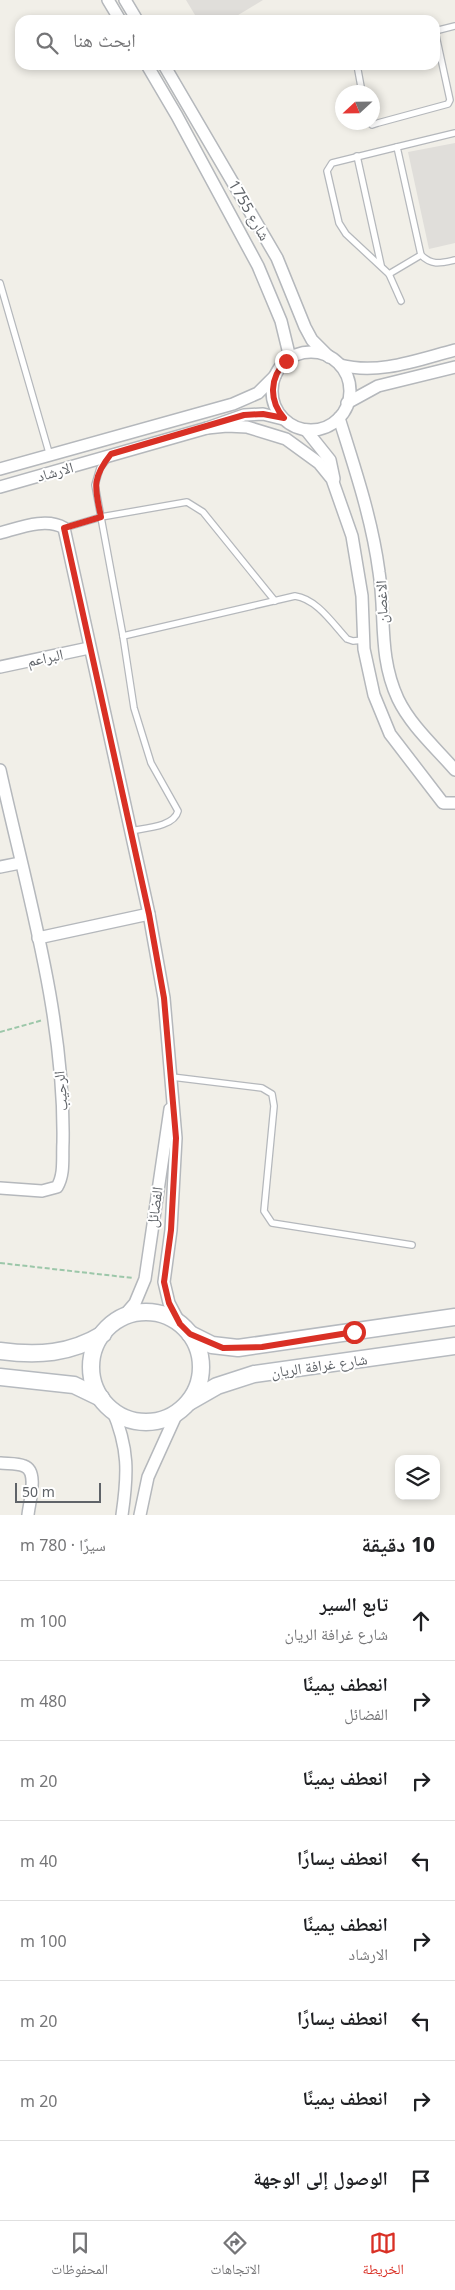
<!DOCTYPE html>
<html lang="ar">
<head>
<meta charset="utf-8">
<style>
	:root { --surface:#fff; --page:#f2f2f2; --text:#202124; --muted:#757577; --line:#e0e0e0; --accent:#d93025 }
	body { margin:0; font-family:"Noto Sans","Noto Naskh Arabic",sans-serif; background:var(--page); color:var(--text); direction:rtl }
	.controls { position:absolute; right:15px; bottom:15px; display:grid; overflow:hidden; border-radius:10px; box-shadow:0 2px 8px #0003 }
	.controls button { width:45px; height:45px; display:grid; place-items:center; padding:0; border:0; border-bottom:1px solid var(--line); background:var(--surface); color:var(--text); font:25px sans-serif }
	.compass { position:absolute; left:335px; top:85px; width:45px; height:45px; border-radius:50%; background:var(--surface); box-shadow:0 2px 8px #0003; rotate:248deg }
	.scale { position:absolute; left:15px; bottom:12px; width:86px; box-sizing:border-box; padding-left:5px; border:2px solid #5f6368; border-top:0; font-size:14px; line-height:18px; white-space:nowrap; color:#5f6368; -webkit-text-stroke:4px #fff; paint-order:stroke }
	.stop { position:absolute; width:15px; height:15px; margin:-11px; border:4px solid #d93025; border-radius:50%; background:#fff }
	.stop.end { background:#d93025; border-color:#fff; box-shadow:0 1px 5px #0008 }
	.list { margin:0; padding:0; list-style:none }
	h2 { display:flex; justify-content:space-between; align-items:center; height:65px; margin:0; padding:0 20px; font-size:21px }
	h2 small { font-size:16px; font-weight:400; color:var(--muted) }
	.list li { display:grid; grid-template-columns:32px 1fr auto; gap:15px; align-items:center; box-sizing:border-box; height:80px; padding:0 20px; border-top:1px solid var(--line) }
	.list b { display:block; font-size:19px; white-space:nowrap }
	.list p { margin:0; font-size:16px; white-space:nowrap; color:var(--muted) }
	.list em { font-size:16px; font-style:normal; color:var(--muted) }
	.icon { flex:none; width:28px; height:28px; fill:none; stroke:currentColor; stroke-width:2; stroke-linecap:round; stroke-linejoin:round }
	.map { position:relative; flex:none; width:455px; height:1515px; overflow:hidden; direction:ltr }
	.search { position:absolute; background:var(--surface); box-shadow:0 2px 8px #0003; left:15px; right:15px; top:15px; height:55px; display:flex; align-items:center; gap:12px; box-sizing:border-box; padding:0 18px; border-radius:15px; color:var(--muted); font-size:19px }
	.sheet { height:705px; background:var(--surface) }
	nav { display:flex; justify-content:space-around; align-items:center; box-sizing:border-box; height:70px; border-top:1px solid var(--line); background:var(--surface); font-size:14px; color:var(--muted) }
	nav a { display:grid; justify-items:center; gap:2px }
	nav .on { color:var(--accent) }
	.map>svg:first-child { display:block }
	.industrial { fill:#e0deda }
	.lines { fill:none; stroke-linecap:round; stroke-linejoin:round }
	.lane-casing { stroke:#b5b8bc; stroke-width:8 }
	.street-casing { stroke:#b5b8bc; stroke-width:14 }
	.secondary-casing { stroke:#b6babf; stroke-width:19 }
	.path { stroke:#9cc7a9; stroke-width:2; stroke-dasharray:5 2.5; stroke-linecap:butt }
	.lane { stroke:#fff; stroke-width:5.5 }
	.street { stroke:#fff; stroke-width:11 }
	.secondary { stroke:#fff; stroke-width:16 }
	.route { stroke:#d93025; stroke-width:6 }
	.labels { text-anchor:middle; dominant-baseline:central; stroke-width:4; stroke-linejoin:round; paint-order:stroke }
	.street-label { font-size:15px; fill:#5f6368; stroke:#fff }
</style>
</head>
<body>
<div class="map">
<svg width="455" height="1515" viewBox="0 0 455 1515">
	<rect width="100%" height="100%" fill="#f1efe8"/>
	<g class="industrial">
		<path d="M186,0H263L230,20H198Z"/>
		<path d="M455,143V243L429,249L408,152Z"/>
	</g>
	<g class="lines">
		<defs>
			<g id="lane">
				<path d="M435,31L455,26"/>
				<path d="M357,65L362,92"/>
				<path d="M369,122L372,125L378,123L448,104L450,100L435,31"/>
				<path d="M455,133L397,147L421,255C432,266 441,263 455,260"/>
				<path d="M397,147L332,163L327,171L339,223L346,234L389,274L401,301"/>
				<path d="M357,156L381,265"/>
				<path d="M389,274L421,255"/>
				<path d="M0,283L50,456"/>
				<path d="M108,458L100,468L95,485L123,636L134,708L151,763L178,811C174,827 145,828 130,831"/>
				<path d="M64,528L101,517L187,502L203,512L275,601"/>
				<path d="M123,636L295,596C317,599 333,624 347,639L353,641L364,640"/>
				<path d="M172,1077L262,1088L272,1094L274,1106L264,1211L272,1223L412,1245"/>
			</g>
			<g id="street">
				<path d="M108,0L120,20"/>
				<path d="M125,0L137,20"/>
				<path d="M147,65L177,116L258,266L281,321L290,358"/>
				<path d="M164,65L277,258L305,327L312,340L329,357"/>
				<circle cx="311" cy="391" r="39"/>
				<path d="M340,365C379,375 417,360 455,350"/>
				<path d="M347,403L378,386L455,367"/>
				<path d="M339,418C355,469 372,519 379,572C386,616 378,656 398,699C411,726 436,748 455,770"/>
				<path d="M207,428L227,426L247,427L286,439L319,463L332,479L352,536L362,596L364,649L374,695L390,734L443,803H455"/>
				<path d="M306,430L330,460L334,479"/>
				<path d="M0,469L233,404L258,393L275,376"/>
				<path d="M0,487L207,428L244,415L263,414L283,419"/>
				<path d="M0,533C19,528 46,517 64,528L149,914L164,998L176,1138L171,1230L164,1282L169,1303L180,1324"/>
				<path d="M0,667L89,648"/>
				<path d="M0,770C27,892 65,1017 63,1142C62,1157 65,1174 57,1187L42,1191L0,1188"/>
				<path d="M0,867L20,863"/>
				<path d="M38,938L149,914"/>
				<path d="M123,1317L135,1303L145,1279L170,1109"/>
				<path d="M112,1409C129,1448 128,1474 122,1515"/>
				<path d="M0,1463C7,1464 17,1463 24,1466C39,1471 29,1503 28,1515"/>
				<path d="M140,1515L148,1477L177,1413"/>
			</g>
			<g id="secondary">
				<circle cx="146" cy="1367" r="55"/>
				<path d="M190,1334L212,1345L238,1348L455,1317"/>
				<path d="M0,1351C38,1356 70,1354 103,1334"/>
				<path d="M0,1377L74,1385L101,1398"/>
				<path d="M189,1402L217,1386L254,1374L455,1346"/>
			</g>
		</defs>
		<use href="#lane" class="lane-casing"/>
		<use href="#street" class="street-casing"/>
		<use href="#secondary" class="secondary-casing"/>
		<g class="path">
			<path d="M0,1032L43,1020"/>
			<path d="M0,1263L133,1278"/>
		</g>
		<use href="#lane" class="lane"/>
		<use href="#street" class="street"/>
		<use href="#secondary" class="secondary"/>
	</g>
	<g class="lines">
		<path class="route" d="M286,361C269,378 269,401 284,418L263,414L244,415L111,454C91,479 95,488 101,517L64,528L149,914L164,998L176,1138L171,1230L164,1282L169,1303L180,1324L190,1334L223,1348L262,1347L354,1332"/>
	</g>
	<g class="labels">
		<g class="street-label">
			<text transform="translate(250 210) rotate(60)">شارع 1755</text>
			<text transform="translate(55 471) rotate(-16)">الارشاد</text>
			<text transform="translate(381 602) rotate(-92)">الاغصان</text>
			<text transform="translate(45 657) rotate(-12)">البراعم</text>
			<text transform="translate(60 1091) rotate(-95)">الرحيب</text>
			<text transform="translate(154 1207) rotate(-82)">الفضائل</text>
			<text transform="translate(319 1365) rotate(-8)">شارع غرافة الريان</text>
		</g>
	</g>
</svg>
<div class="controls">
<button><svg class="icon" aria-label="layers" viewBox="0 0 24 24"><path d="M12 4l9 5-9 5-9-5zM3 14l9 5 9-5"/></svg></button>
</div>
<svg class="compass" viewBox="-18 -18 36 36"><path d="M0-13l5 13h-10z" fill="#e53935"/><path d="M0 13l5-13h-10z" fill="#757577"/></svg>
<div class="scale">50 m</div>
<div class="stop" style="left:354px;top:1332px"></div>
<div class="stop end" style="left:286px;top:361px"></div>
<div class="search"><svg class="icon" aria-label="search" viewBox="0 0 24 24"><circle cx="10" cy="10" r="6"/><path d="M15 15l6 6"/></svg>ابحث هنا</div>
</div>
<section class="sheet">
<h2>10 دقيقة<small>سيرًا · 780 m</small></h2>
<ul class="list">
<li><svg class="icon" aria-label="ahead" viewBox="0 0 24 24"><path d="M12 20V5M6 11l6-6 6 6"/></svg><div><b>تابع السير</b><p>شارع غرافة الريان</p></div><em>100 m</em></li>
<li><svg class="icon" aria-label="right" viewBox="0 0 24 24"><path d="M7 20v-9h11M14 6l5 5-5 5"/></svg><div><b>انعطف يمينًا</b><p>الفضائل</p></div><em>480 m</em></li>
<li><svg class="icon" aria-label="right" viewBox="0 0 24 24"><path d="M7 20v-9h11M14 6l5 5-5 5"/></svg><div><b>انعطف يمينًا</b></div><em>20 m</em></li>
<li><svg class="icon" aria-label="left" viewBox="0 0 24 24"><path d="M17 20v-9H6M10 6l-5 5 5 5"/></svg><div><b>انعطف يسارًا</b></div><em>40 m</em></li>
<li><svg class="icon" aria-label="right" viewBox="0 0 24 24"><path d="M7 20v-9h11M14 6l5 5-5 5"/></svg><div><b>انعطف يمينًا</b><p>الارشاد</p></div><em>100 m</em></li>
<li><svg class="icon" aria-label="left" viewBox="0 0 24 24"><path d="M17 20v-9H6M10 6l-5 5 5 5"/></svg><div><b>انعطف يسارًا</b></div><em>20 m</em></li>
<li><svg class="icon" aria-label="right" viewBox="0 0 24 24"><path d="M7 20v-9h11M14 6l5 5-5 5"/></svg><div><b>انعطف يمينًا</b></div><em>20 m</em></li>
<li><svg class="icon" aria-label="arrive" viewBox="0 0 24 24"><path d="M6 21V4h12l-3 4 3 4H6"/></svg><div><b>الوصول إلى الوجهة</b></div></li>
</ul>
</section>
<nav>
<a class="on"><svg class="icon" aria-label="map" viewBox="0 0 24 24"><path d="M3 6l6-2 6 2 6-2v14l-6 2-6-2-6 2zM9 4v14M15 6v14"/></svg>الخريطة</a>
<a><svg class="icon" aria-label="directions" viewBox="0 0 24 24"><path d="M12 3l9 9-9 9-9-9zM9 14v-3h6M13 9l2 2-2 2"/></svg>الاتجاهات</a>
<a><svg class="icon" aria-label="saved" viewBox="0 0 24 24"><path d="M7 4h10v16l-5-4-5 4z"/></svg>المحفوظات</a>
</nav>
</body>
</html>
